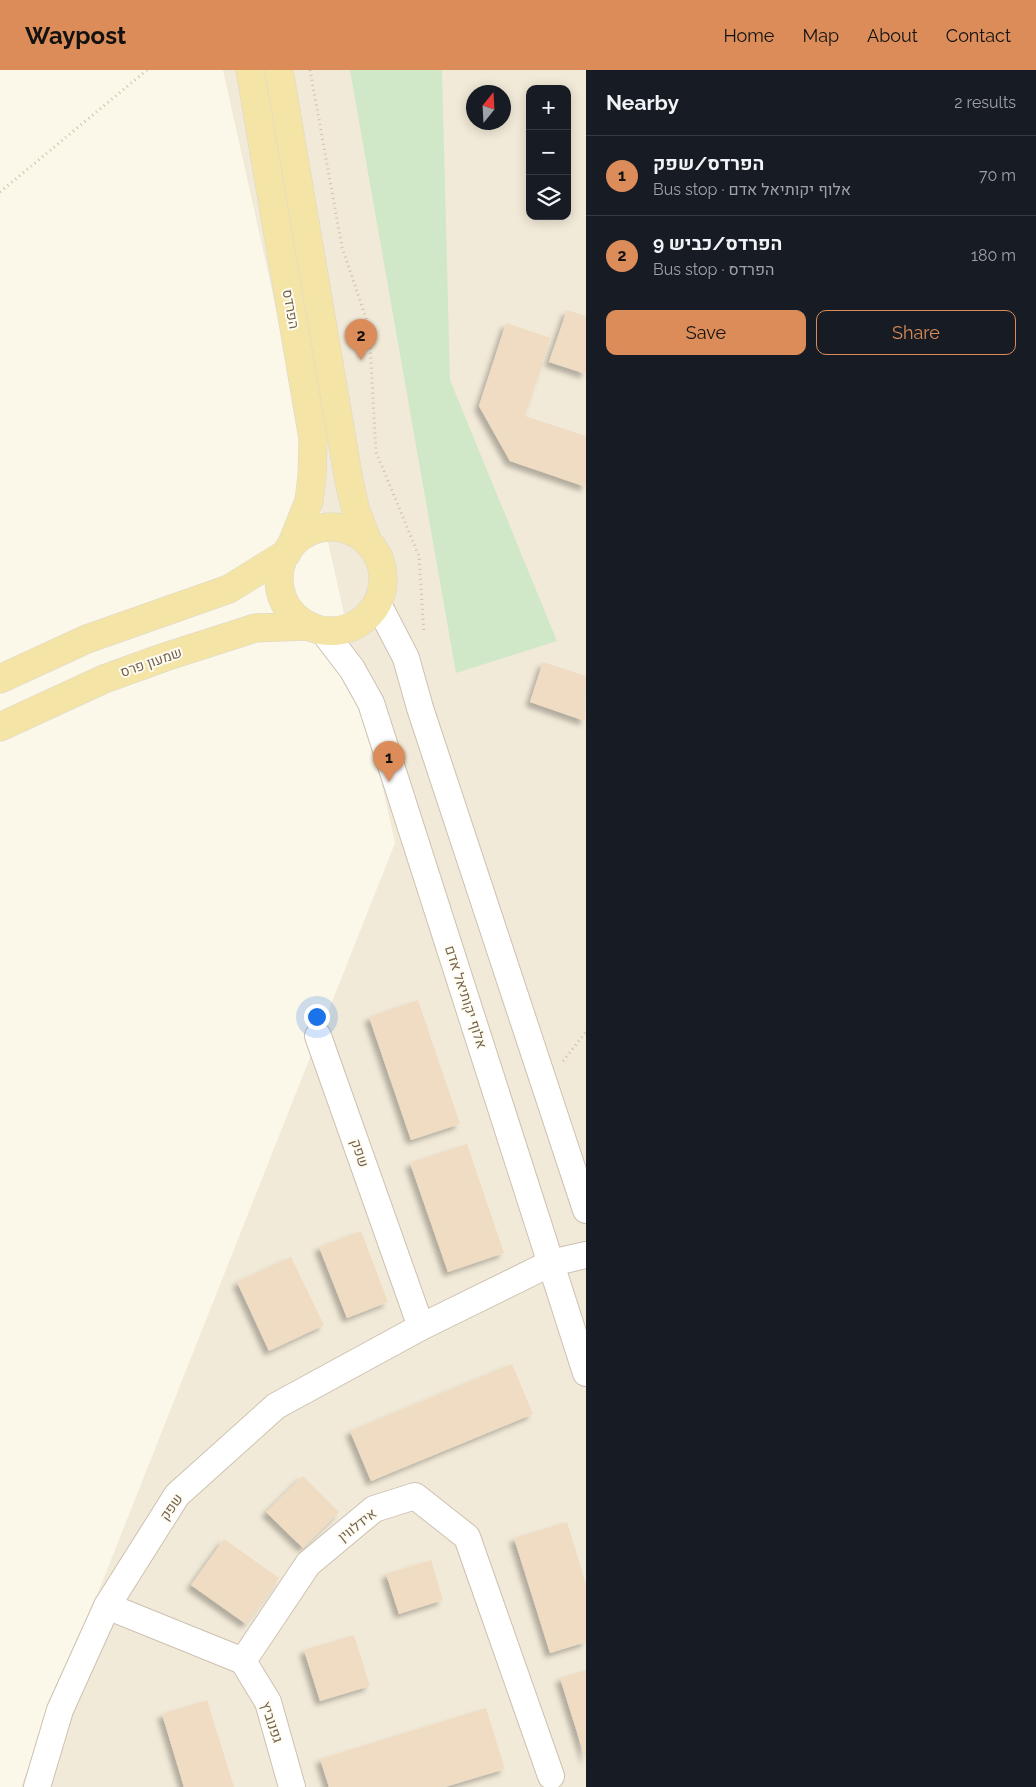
<!DOCTYPE html>
<html lang="en">
<head>
<meta charset="utf-8">
<style>
	:root { --surface:#171b24; --page:#20242c; --text:#f1f3f6; --muted:#9ea1a6; --line:#363941; --accent:#db8c58 }
	body { margin:0; font-family:Raleway,Heebo,sans-serif; background:var(--page); color:var(--text) }
	.controls { position:absolute; right:15px; top:15px; display:grid; overflow:hidden; border-radius:10px; box-shadow:0 2px 12px #0003 }
	.controls button { width:45px; height:45px; display:grid; place-items:center; padding:0; border:0; border-bottom:1px solid var(--line); background:var(--surface); color:var(--text); font:25px sans-serif }
	.compass { position:absolute; left:466px; top:15px; width:45px; height:45px; border-radius:50%; background:var(--surface); box-shadow:0 2px 12px #0003; rotate:18deg }
	.you { position:absolute; left:316px; top:946px; width:18px; height:18px; margin:-12px; border:4px solid #fff; border-radius:50%; background:#1a73e8; box-shadow:0 0 0 8px #1a73e833 }
	.badge { display:grid; place-items:center; width:32px; height:32px; border-radius:50%; background:var(--accent); color:#111; font-size:16px; font-weight:700 }
	.pin { position:absolute; translate:-50% -41px; filter:drop-shadow(0 1px 2px #0008) }
	.pin::after { content:''; position:absolute; top:26px; width:18px; height:15px; background:inherit; clip-path:polygon(0 0,100% 0,50% 100%) }
	.list { margin:0; padding:0; list-style:none }
	h2 { display:flex; justify-content:space-between; align-items:center; height:65px; margin:0; padding:0 20px; font-size:21px }
	h2 small { font-size:16px; font-weight:400; color:var(--muted) }
	.list li { display:grid; grid-template-columns:32px 1fr auto; gap:15px; align-items:center; box-sizing:border-box; height:80px; padding:0 20px; border-top:1px solid var(--line) }
	.list b { display:block; font-size:19px; white-space:nowrap }
	.list p { margin:0; font-size:16px; white-space:nowrap; color:var(--muted) }
	.list em { font-size:16px; font-style:normal; color:var(--muted) }
	.actions { display:flex; gap:10px; padding:15px 20px }
	.actions a { flex:1; padding:11px 0; border:1px solid var(--accent); border-radius:10px; text-align:center; font-size:18px; color:var(--accent) }
	.actions .main { background:var(--accent); color:#111 }
	.icon { flex:none; width:28px; height:28px; fill:none; stroke:currentColor; stroke-width:2; stroke-linecap:round; stroke-linejoin:round }
	.map { position:relative; flex:none; width:586px; height:1717px; overflow:hidden }
	header { display:flex; align-items:center; gap:30px; box-sizing:border-box; height:70px; padding:0 25px; background:var(--accent); color:#111 }
	header strong { font-size:24px }
	nav { display:flex; gap:28px; margin-inline-start:auto; font-size:18px }
	main { display:flex }
	aside { flex:1; background:var(--surface) }
	.map>svg:first-child { display:block }
	.residential { fill:#f2ead8; fill-rule:evenodd }
	.green { fill:#d0e8c8 }
	.building { fill:#efdcc3; filter:url(#shadow) }
	.lines { fill:none; stroke-linecap:round; stroke-linejoin:round }
	.minor-casing { stroke:#cdc1b0; stroke-width:28 }
	.major-casing { stroke:#dbd6d1; stroke-width:29 }
	.path { stroke:#d4bfa6; stroke-width:3; stroke-dasharray:1 4; stroke-linecap:butt }
	.minor { stroke:#fff; stroke-width:26 }
	.major { stroke:#f4e5a7; stroke-width:28 }
	.labels { text-anchor:middle; dominant-baseline:central; stroke-width:4; stroke-linejoin:round; paint-order:stroke }
	.street-label { font-size:14px; fill:#74624e; stroke:#fefbf0 }
</style>
</head>
<body>
<header>
<strong>Waypost</strong>
<nav><a>Home</a><a>Map</a><a>About</a><a>Contact</a></nav>
</header>
<main>
<div class="map">
<svg width="586" height="1717" viewBox="0 0 586 1717">
	<defs>
		<filter id="shadow"><feDropShadow dx="-4.5" dy="4.5" stdDeviation="2.5" flood-color="#0004"/></filter>
	</defs>
	<rect width="100%" height="100%" fill="#fbf7e9"/>
	<path class="residential" d="M223,0H586V1717H21L395,773ZM530,19H567V146H530ZM473,22H503V52H473Z"/>
	<path class="green" d="M350,0H442L450,310L557,571L456,603Z"/>
	<g class="building">
		<path d="M567,240L586,246V304L549,292Z"/>
		<path d="M506,253L551,268L525,346L586,366V417L510,391L479,336Z"/>
		<path d="M543,592L586,606L585,651L530,632Z"/>
		<path d="M418,930L460,1054L411,1070L369,947Z"/>
		<path d="M467,1074L504,1183L448,1202L410,1093Z"/>
		<path d="M361,1161L388,1232L347,1248L319,1177Z"/>
		<path d="M291,1187L324,1255L269,1281L237,1212Z"/>
		<path d="M512,1294L533,1344L371,1411L350,1361Z"/>
		<path d="M303,1406L339,1442L303,1478L266,1442Z"/>
		<path d="M567,1452L586,1514V1572L550,1583L514,1468Z"/>
		<path d="M224,1469L279,1508L246,1554L191,1515Z"/>
		<path d="M431,1490L443,1530L399,1544L386,1504Z"/>
		<path d="M354,1565L370,1616L320,1631L304,1580Z"/>
		<path d="M586,1600V1691L560,1608Z"/>
		<path d="M207,1630L234,1717H184L162,1644Z"/>
		<path d="M486,1638L505,1699L445,1717H329L320,1689Z"/>
	</g>
	<g class="lines">
		<defs>
			<g id="minor">
				<path d="M378,534L406,588L420,638L586,1140"/>
				<path d="M323,561L352,599L371,633L586,1303"/>
				<path d="M318,966L421,1257"/>
				<path d="M107,1536L243,1591L308,1494L374,1439L415,1426L467,1467L551,1706"/>
				<path d="M243,1591L268,1632L292,1717"/>
				<path d="M37,1717L60,1640L107,1536L177,1425L276,1336L421,1257L551,1193L586,1185"/>
			</g>
			<g id="major">
				<path d="M250,0L313,369L312,406L309,431L291,476"/>
				<path d="M279,0L349,411L356,441L368,472"/>
				<circle cx="331" cy="509" r="52"/>
				<path d="M0,609L87,569L229,519L287,483"/>
				<path d="M0,657L104,609L165,587L255,558L310,556"/>
			</g>
		</defs>
		<use href="#minor" class="minor-casing"/>
		<use href="#major" class="major-casing"/>
		<g class="path">
			<path d="M310,0L342,177L369,257L376,382L419,486L424,564"/>
			<path d="M0,122L147,0"/>
			<path d="M563,991L586,962"/>
		</g>
		<use href="#minor" class="minor"/>
		<use href="#major" class="major"/>
	</g>
	<g class="labels">
		<g class="street-label">
			<text transform="translate(291 239) rotate(80)">הפרדס</text>
			<text transform="translate(151 592) rotate(-19)">שמעון פרס</text>
			<text transform="translate(466 927) rotate(72)">אלוף יקותיאל אדם</text>
			<text transform="translate(360 1083) rotate(71)">שפק</text>
			<text transform="translate(171 1437) rotate(-55)">שפק</text>
			<text transform="translate(357 1455) rotate(-38)">אידלווין</text>
			<text transform="translate(272 1652) rotate(72)">גפנוביץ</text>
		</g>
	</g>
</svg>
<div class="controls">
<button>+</button>
<button>−</button>
<button><svg class="icon" aria-label="layers" viewBox="0 0 24 24"><path d="M12 4l9 5-9 5-9-5zM3 14l9 5 9-5"/></svg></button>
</div>
<svg class="compass" viewBox="-18 -18 36 36"><path d="M0-13l5 13h-10z" fill="#e53935"/><path d="M0 13l5-13h-10z" fill="#9ea1a6"/></svg>
<div class="you"></div>
<div class="pin badge" style="left:389px;top:712px">1</div>
<div class="pin badge" style="left:361px;top:290px">2</div>
</div>
<aside>
<h2>Nearby<small>2 results</small></h2>
<ul class="list">
<li><span class="badge">1</span><div><b>הפרדס/שפק</b><p>Bus stop · אלוף יקותיאל אדם</p></div><em>70 m</em></li>
<li><span class="badge">2</span><div><b>הפרדס/כביש 9</b><p>Bus stop · הפרדס</p></div><em>180 m</em></li>
</ul>
<div class="actions"><a class="main">Save</a><a>Share</a></div>
</aside>
</main>
</body>
</html>
